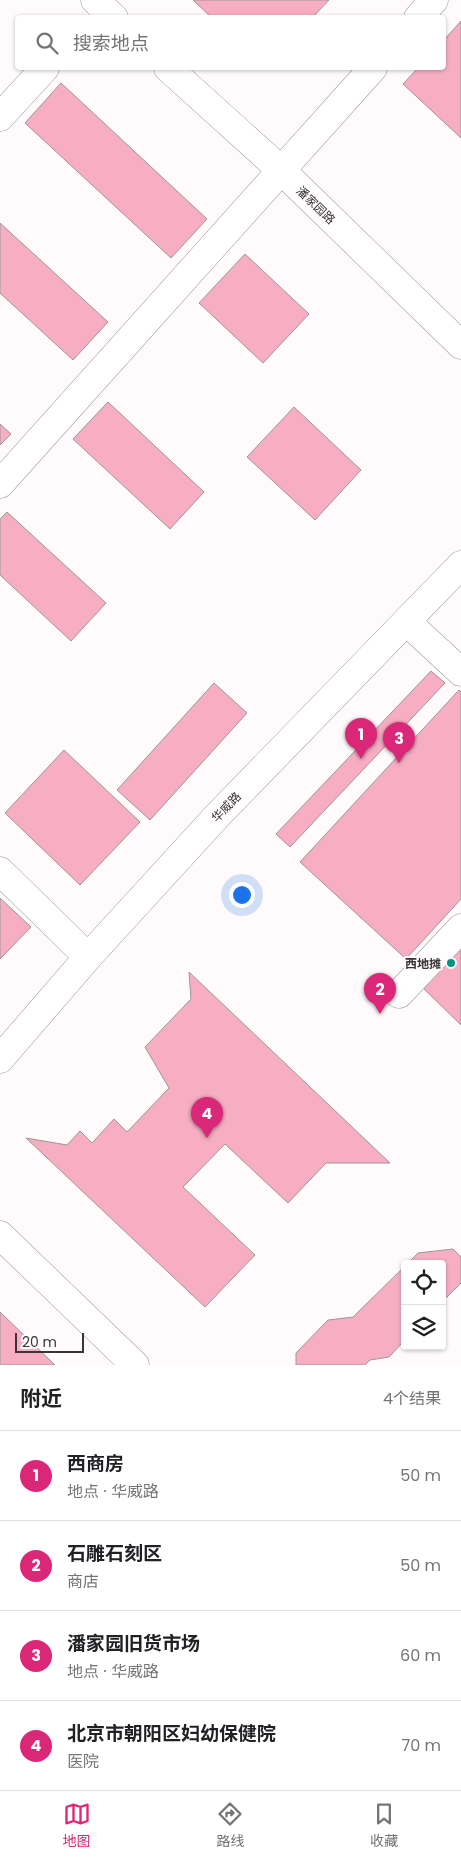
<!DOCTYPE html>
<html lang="zh">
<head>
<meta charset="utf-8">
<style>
	:root { --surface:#fff; --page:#f2f2f2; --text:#202124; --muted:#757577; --line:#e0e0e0; --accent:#db2777 }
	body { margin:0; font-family:Poppins,"Noto Sans SC",sans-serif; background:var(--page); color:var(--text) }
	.controls { position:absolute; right:15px; bottom:15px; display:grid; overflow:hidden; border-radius:5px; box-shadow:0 1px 4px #0004 }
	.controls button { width:45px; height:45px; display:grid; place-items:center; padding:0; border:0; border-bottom:1px solid var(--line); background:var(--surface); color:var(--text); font:25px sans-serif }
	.scale { position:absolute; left:15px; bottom:12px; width:69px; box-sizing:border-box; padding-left:5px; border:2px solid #373536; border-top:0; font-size:14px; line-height:18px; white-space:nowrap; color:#373536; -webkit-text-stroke:4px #fffafb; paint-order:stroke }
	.you { position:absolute; left:241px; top:894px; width:18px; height:18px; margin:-12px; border:4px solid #fff; border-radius:50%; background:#1a73e8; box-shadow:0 0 0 8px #1a73e833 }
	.badge { display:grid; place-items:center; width:32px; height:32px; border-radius:50%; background:var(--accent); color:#fff; font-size:16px; font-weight:700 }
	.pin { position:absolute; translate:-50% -41px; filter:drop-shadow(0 1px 2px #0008) }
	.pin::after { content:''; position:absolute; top:26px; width:18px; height:15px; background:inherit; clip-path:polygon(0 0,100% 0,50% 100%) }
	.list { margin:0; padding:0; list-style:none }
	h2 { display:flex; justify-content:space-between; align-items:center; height:65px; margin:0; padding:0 20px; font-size:21px }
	h2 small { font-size:16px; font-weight:400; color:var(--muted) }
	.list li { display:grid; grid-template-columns:32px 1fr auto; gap:15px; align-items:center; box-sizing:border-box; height:90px; padding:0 20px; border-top:1px solid var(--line) }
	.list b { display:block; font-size:19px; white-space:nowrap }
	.list p { margin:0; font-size:16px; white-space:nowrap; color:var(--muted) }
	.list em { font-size:16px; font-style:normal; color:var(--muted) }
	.icon { flex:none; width:28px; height:28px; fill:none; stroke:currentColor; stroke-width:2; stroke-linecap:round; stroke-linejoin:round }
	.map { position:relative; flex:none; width:461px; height:1365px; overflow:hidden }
	.search { position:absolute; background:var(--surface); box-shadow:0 1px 4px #0004; left:15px; right:15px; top:15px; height:55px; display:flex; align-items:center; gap:12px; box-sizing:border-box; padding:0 18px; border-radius:5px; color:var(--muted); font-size:19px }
	.sheet { height:425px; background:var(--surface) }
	nav { display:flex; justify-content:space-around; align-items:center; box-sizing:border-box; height:70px; border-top:1px solid var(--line); background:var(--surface); font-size:14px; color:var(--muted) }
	nav a { display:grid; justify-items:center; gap:2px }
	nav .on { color:var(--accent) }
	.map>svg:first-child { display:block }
	.building { fill:#f7aec3; stroke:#9c9798 }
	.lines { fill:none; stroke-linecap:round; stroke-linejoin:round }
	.minor-casing { stroke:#9e989a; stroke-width:29 }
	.minor { stroke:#fff; stroke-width:28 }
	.poi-dot { fill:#019483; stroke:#fffafb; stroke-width:2 }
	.labels { text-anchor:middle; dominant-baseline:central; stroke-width:4; stroke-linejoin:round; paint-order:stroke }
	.street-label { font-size:12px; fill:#373536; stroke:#fffafb }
	.poi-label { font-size:12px; font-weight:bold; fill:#373536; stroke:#fffafb; text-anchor:end }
</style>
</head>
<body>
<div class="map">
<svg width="461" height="1365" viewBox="0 0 461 1365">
	<rect width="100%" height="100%" fill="#fffafb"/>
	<g class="building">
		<path d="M193,0H329L312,18H212Z"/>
		<path d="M461,21V138L403,84L418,68H444V40Z"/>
		<path d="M61,83L207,219L171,258L25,123Z"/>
		<path d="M0,223L108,322L73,360L0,293Z"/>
		<path d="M245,254L309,314L263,363L199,303Z"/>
		<path d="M108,402L204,492L170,529L73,439Z"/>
		<path d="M294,407L361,470L315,520L247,457Z"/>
		<path d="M0,424L11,434L0,445Z"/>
		<path d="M7,512L106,603L71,641L0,575V519Z"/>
		<path d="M431,671L445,683L290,847L276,834Z"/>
		<path d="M214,683L247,713L150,820L117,790Z"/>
		<path d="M459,690L461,692V899L406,959L300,862Z"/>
		<path d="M64,750L140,822L80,885L5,813Z"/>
		<path d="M0,898L31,927L0,959Z"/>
		<path d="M461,941V1025L420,985Z"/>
		<path d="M189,972L390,1163H326L288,1203L225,1144L183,1187L255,1255L205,1307L26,1138L67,1145L80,1131L92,1143L114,1119L127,1132L169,1088L145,1047L191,999Z"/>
		<path d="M453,1249L461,1257V1283L442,1302V1264H407L418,1253Z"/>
		<path d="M405,1266V1340L389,1357L370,1360L365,1365H296V1353L328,1320L353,1317Z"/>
		<path d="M0,1312L55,1365H0Z"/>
	</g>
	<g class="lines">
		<defs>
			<g id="minor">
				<path d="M95,0L114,18"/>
				<path d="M418,18L434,0"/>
				<path d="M168,68L281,170L461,345"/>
				<path d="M0,117L45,68"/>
				<path d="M0,484L373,68"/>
				<path d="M407,622L461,672"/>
				<path d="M0,871L88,957"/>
				<path d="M399,994L461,928"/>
				<path d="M0,1059L88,957L217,816L461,565"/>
				<path d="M0,1235L135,1365"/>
			</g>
		</defs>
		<use href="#minor" class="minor-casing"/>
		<use href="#minor" class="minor"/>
	</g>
	<circle class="poi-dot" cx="451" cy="963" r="5"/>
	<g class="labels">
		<g class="street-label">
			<text transform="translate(316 205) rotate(44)">潘家园路</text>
			<text transform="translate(226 807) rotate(-46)">华威路</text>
		</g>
		<g class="poi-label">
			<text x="441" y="963">西地摊</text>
		</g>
	</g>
</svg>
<div class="controls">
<button><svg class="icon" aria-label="locate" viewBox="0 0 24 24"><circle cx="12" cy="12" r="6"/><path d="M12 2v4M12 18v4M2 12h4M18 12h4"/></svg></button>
<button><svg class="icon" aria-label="layers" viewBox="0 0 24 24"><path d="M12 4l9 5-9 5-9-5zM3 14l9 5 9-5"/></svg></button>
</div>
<div class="scale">20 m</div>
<div class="you"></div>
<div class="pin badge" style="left:361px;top:759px">1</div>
<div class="pin badge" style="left:380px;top:1014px">2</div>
<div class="pin badge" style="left:399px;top:763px">3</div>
<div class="pin badge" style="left:207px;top:1138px">4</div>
<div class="search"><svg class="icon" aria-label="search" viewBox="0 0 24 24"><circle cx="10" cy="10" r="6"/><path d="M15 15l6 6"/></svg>搜索地点</div>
</div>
<section class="sheet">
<h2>附近<small>4个结果</small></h2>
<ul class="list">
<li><span class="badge">1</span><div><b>西商房</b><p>地点 · 华威路</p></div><em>50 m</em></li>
<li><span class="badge">2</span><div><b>石雕石刻区</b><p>商店</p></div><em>50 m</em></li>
<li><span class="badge">3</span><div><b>潘家园旧货市场</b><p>地点 · 华威路</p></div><em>60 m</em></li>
<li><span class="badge">4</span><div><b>北京市朝阳区妇幼保健院</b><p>医院</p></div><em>70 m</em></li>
</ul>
</section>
<nav>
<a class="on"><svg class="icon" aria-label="map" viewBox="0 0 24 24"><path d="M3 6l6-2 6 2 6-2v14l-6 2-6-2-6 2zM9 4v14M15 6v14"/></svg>地图</a>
<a><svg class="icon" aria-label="directions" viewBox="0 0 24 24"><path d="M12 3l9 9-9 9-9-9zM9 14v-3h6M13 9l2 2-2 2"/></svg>路线</a>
<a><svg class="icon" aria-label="saved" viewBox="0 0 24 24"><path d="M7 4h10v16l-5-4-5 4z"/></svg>收藏</a>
</nav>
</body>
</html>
